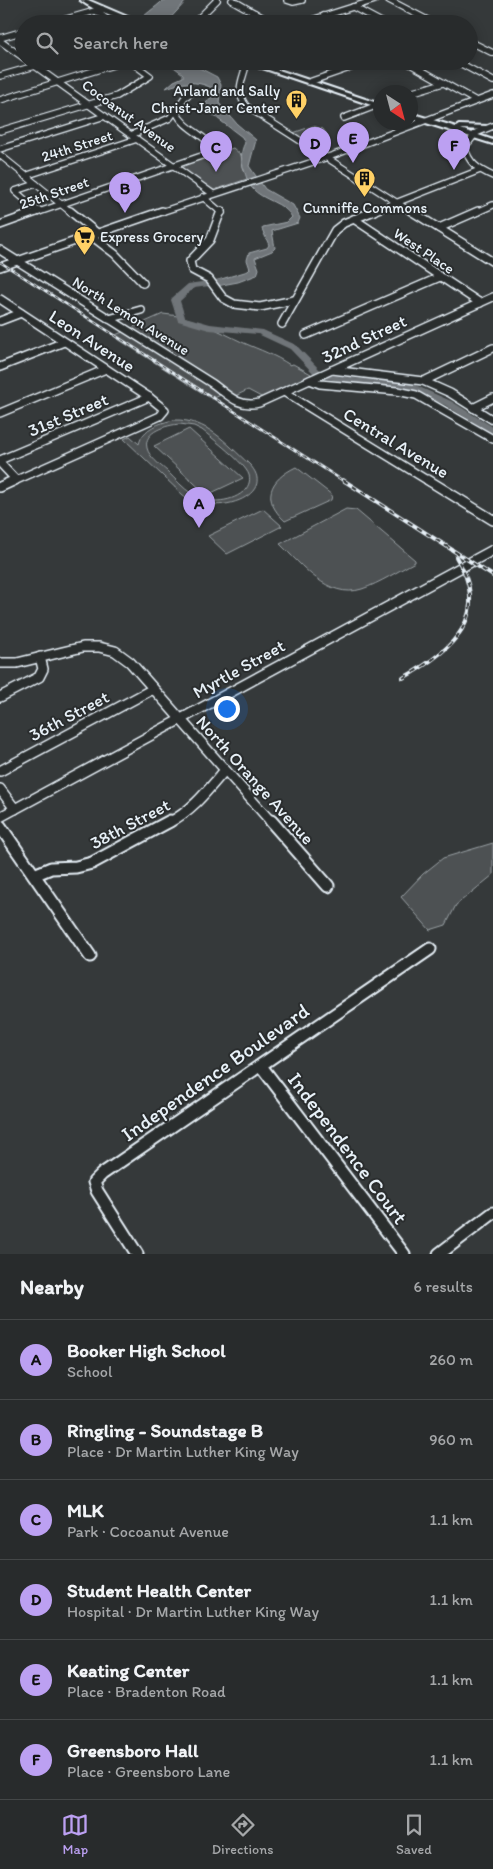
<!DOCTYPE html>
<html lang="en">
<head>
<meta charset="utf-8">
<style>
	:root { --surface:#282b2c; --page:#343738; --text:#f1f3f6; --muted:#a5a7a9; --line:#444748; --accent:#bca0f2 }
	body { margin:0; font-family:Itim,sans-serif; background:var(--page); color:var(--text) }
	.compass { position:absolute; left:373px; top:85px; width:45px; height:45px; border-radius:50%; background:var(--surface); box-shadow:0 2px 12px #0003; rotate:144deg }
	.you { position:absolute; left:226px; top:708px; width:18px; height:18px; margin:-12px; border:4px solid #fff; border-radius:50%; background:#1a73e8; box-shadow:0 0 0 8px #1a73e833 }
	.badge { display:grid; place-items:center; width:32px; height:32px; border-radius:50%; background:var(--accent); color:#111; font-size:16px; font-weight:700 }
	.pin { position:absolute; translate:-50% -41px; filter:drop-shadow(0 1px 2px #0008) }
	.pin::after { content:''; position:absolute; top:26px; width:18px; height:15px; background:inherit; clip-path:polygon(0 0,100% 0,50% 100%) }
	.list { margin:0; padding:0; list-style:none }
	h2 { display:flex; justify-content:space-between; align-items:center; height:65px; margin:0; padding:0 20px; font-size:21px }
	h2 small { font-size:16px; font-weight:400; color:var(--muted) }
	.list li { display:grid; grid-template-columns:32px 1fr auto; gap:15px; align-items:center; box-sizing:border-box; height:80px; padding:0 20px; border-top:1px solid var(--line) }
	.list b { display:block; font-size:19px; white-space:nowrap }
	.list p { margin:0; font-size:16px; white-space:nowrap; color:var(--muted) }
	.list em { font-size:16px; font-style:normal; color:var(--muted) }
	.icon { flex:none; width:28px; height:28px; fill:none; stroke:currentColor; stroke-width:2; stroke-linecap:round; stroke-linejoin:round }
	.map { position:relative; flex:none; width:493px; height:1254px; overflow:hidden }
	.search { position:absolute; background:var(--surface); box-shadow:0 2px 12px #0003; left:15px; right:15px; top:15px; height:55px; display:flex; align-items:center; gap:12px; box-sizing:border-box; padding:0 18px; border-radius:28px; color:var(--muted); font-size:19px }
	.sheet { height:545px; background:var(--surface) }
	nav { display:flex; justify-content:space-around; align-items:center; box-sizing:border-box; height:70px; border-top:1px solid var(--line); background:var(--surface); font-size:14px; color:var(--muted) }
	nav a { display:grid; justify-items:center; gap:2px }
	nav .on { color:var(--accent) }
	.map>svg:first-child { display:block }
	.green { fill:#4d5152; stroke:#9aa1a5; fill-rule:evenodd }
	.water { fill:#707579; stroke:#a0a7ac }
	.lines { fill:none; stroke-linecap:round; stroke-linejoin:round }
	.river { fill:#707579; fill-rule:evenodd }
	.minor-far3-casing { stroke:#e8f1f8; stroke-width:8 }
	.minor-far2-casing { stroke:#e8f1f8; stroke-width:10 }
	.minor-far1-casing { stroke:#e8f1f8; stroke-width:12 }
	.minor-casing { stroke:#e8f1f8; stroke-width:15 }
	.major-casing { stroke:#e8f1f8; stroke-width:4 }
	.minor-far3 { stroke:#2a2d2e; stroke-width:5.5 }
	.minor-far2 { stroke:#2a2d2e; stroke-width:7 }
	.minor-far1 { stroke:#2a2d2e; stroke-width:9 }
	.minor { stroke:#2a2d2e; stroke-width:11 }
	.major { fill:#2a2d2e; fill-rule:evenodd }
	.rail-far1-casing { stroke:#e8f1f8; stroke-width:2.5 }
	.rail-casing { stroke:#e8f1f8; stroke-width:4 }
	.rail-far1 { stroke:#2a2d2e; stroke-width:1; stroke-dasharray:4; stroke-linecap:butt }
	.rail { stroke:#2a2d2e; stroke-width:2; stroke-dasharray:5.5; stroke-linecap:butt }
	.labels { text-anchor:middle; dominant-baseline:central; stroke-width:4; stroke-linejoin:round; paint-order:stroke }
	.far-poi-label { font-size:15px; fill:#e8f1f8; stroke:#2a2d2e; text-anchor:end }
	.far-street-label { font-size:15px; fill:#e8f1f8; stroke:#2a2d2e }
	.street-label { font-size:18px; fill:#e8f1f8; stroke:#2a2d2e }
	.near-street-label { font-size:21px; fill:#e8f1f8; stroke:#2a2d2e }
</style>
</head>
<body>
<div class="map">
<svg width="493" height="1254" viewBox="0 0 493 1254">
	<rect width="100%" height="100%" fill="#35393a"/>
	<filter id="ink" filterUnits="userSpaceOnUse"><feTurbulence type="fractalNoise" baseFrequency=".02" numOctaves="2"/><feDisplacementMap in="SourceGraphic" scale="10" xChannelSelector="R" yChannelSelector="G"/><feConvolveMatrix kernelMatrix="1 2 1 2 8 2 1 2 1" color-interpolation-filters="sRGB"/></filter>
	<g filter="url(#ink)">
		<g class="green">
			<path d="M313,126L323,129L329,137L313,145L306,141L320,136L314,132L303,135L306,138L302,139L293,133Z"/>
			<path d="M233,148L241,155L243,167L250,178L214,190L176,167Z"/>
			<path d="M163,314C193,316 218,331 244,343C260,350 275,355 290,365L293,364L311,374L306,380L263,398L248,390L235,396L129,329Z"/>
			<path d="M125,331L223,394L212,399L113,336Z"/>
			<path d="M174,420C207,419 226,443 249,464C280,495 215,519 183,495L124,439L130,436L139,444C143,428 159,423 174,420ZM180,424L194,426L202,430C212,438 245,463 249,475C251,481 248,488 243,492C230,503 206,504 192,494C183,488 175,479 167,471C160,465 149,457 147,448C143,431 167,425 180,424Z"/>
			<path d="M189,429L243,478L207,495L154,446Z"/>
			<path d="M296,467L332,495L331,500L285,521C261,499 269,480 296,467Z"/>
			<path d="M263,509L282,526L227,554L208,536Z"/>
			<path d="M346,509L356,510L415,560V562C398,571 380,583 362,589C328,600 301,564 280,544Z"/>
			<path d="M493,843V875L456,905L446,925L430,930L401,897L423,874L443,858Z"/>
		</g>
		<g class="water">
			<path d="M163,0H187L165,24H138C143,14 156,8 163,0Z"/>
			<path d="M166,61H186L217,77L221,85L219,103L237,124L256,140L249,166L265,189L293,205L300,218L298,223L272,231L275,248L272,251L255,258L259,269L257,275L238,282L211,287L208,283L248,271L250,269L247,260L249,253L267,248L269,245L262,229L263,227L287,222L292,217C284,202 263,201 252,188C248,184 246,175 244,170C241,161 240,152 245,143L242,137L205,109L206,103L213,95L212,88C195,80 183,82 166,88L174,81L183,77V74Z"/>
		</g>
		<g class="lines">
			<path class="river" d="M222,279L226,282L225,284L194,288L180,301L185,317L210,324L263,330L296,345L321,371L322,374L361,379L408,382L451,401L493,427V434L445,405L403,387L361,385L322,378L321,375H315L290,349L258,334L209,330L178,321L171,300L172,298L188,284Z"/>
			<defs>
				<g id="minor-far3">
					<path d="M232,0L274,24"/>
					<path d="M287,0L293,2L302,0"/>
					<path d="M389,0L435,24"/>
					<path d="M353,7L385,24"/>
					<path d="M96,11L113,24"/>
					<path d="M324,16L338,24"/>
					<path d="M49,24L102,9"/>
					<path d="M118,24L125,22"/>
					<path d="M193,24L217,0"/>
					<path d="M243,24L255,13"/>
					<path d="M299,24L375,0"/>
					<path d="M0,38L24,31"/>
					<path d="M0,41L24,58"/>
					<path d="M469,41L493,53"/>
					<path d="M28,61L213,194"/>
					<path d="M247,61C244,78 234,90 246,106L413,213"/>
					<path d="M405,61L476,101"/>
					<path d="M456,61L493,81"/>
					<path d="M260,66L274,61"/>
					<path d="M0,76L35,66"/>
					<path d="M309,82L370,61"/>
					<path d="M410,93L443,83"/>
					<path d="M0,100L126,61"/>
					<path d="M344,118L378,105"/>
					<path d="M493,126L476,133L465,147C468,163 479,170 493,176"/>
					<path d="M0,131L117,96L150,76L130,61"/>
					<path d="M131,135L170,118L185,97L191,93"/>
					<path d="M0,149L105,116"/>
					<path d="M0,155L72,213"/>
					<path d="M25,176L137,139"/>
					<path d="M36,184L15,191L38,211"/>
					<path d="M203,197L222,213"/>
					<path d="M36,213L216,151C205,134 185,130 176,112"/>
					<path d="M158,213L334,155L493,95"/>
					<path d="M370,213L480,170"/>
					<path d="M475,213L493,205"/>
				</g>
				<g id="minor-far2">
					<path d="M70,211L97,233"/>
					<path d="M221,211L210,240L190,261L192,270L209,279L223,298L234,304L260,307L294,300"/>
					<path d="M411,211L493,262"/>
					<path d="M354,219L480,303"/>
					<path d="M0,225L39,211"/>
					<path d="M439,228L478,211"/>
					<path d="M90,235L115,254L143,283"/>
					<path d="M0,250L213,384C228,395 239,408 259,403L493,297"/>
					<path d="M0,267L162,211"/>
					<path d="M0,299L149,397L165,410L160,416L12,482"/>
					<path d="M109,319L141,310"/>
					<path d="M0,321L21,313"/>
					<path d="M282,324L335,230L344,223L374,211"/>
					<path d="M306,335L440,277"/>
					<path d="M0,367L64,342"/>
					<path d="M332,370L423,381L450,393L493,420"/>
					<path d="M310,380L320,384L397,391L416,395L493,439"/>
					<path d="M424,381L493,348"/>
					<path d="M284,392L430,482"/>
					<path d="M473,408L493,398"/>
					<path d="M0,413L106,369"/>
					<path d="M0,460L149,397"/>
					<path d="M0,463L15,479"/>
				</g>
				<g id="minor-far1">
					<path d="M428,480L493,520"/>
					<path d="M0,487L15,480"/>
					<path d="M0,663H17L83,647H99L115,651L130,662L272,823"/>
					<path d="M0,697L39,677L43,669L40,657"/>
					<path d="M0,771L153,689"/>
					<path d="M0,789L15,809"/>
					<path d="M0,817L493,550"/>
					<path d="M168,823C192,811 208,790 225,770"/>
				</g>
				<g id="minor">
					<path d="M271,821L328,886"/>
					<path d="M0,826L90,956"/>
					<path d="M34,875L51,868L76,867L92,863L170,821"/>
					<path d="M261,1066L404,1254"/>
					<path d="M137,1254L97,1191L94,1182L102,1174L430,949"/>
					<path d="M439,1254L493,1213"/>
				</g>
				<g id="major">
					<path d="M80,0H88L144,24C127,24 94,11 80,0Z"/>
					<path d="M242,61H252L380,104V108Z"/>
					<path d="M410,113L456,127L459,125L488,126V130H485L461,129L493,140V144L410,118Z"/>
				</g>
			</defs>
			<use href="#minor-far3" class="minor-far3-casing"/>
			<use href="#minor-far2" class="minor-far2-casing"/>
			<use href="#minor-far1" class="minor-far1-casing"/>
			<use href="#minor" class="minor-casing"/>
			<use href="#major" class="major-casing"/>
			<use href="#minor-far3" class="minor-far3"/>
			<use href="#minor-far2" class="minor-far2"/>
			<use href="#minor-far1" class="minor-far1"/>
			<use href="#minor" class="minor"/>
			<use href="#major" class="major"/>
			<defs>
				<path id="rail-far1" d="M0,262L345,482"/>
				<g id="rail">
					<path d="M343,480L493,576"/>
					<path d="M403,678C452,651 493,616 456,557"/>
				</g>
			</defs>
			<use href="#rail-far1" class="rail-far1-casing"/>
			<use href="#rail" class="rail-casing"/>
			<use href="#rail-far1" class="rail-far1"/>
			<use href="#rail" class="rail"/>
		</g>
	</g>
	<defs>
		<symbol id="building-pin" viewBox="-11 -11 22 30"><path d="M0 17L-7.5 6A9.5 9.5 0 1 1 7.5 6Z" fill="#ffd166" stroke="#2a2d2e"/><path d="M-4-6H4V6H1V3H-1V6H-4ZM-2.5-4.3h1.7v1.8h-1.7ZM.8-4.3h1.7v1.8H.8ZM-2.5-1h1.7V.8h-1.7ZM.8-1h1.7V.8H.8Z" fill="#111"/></symbol>
		<symbol id="supermarket-pin" viewBox="-11 -11 22 30"><path d="M0 17L-7.5 6A9.5 9.5 0 1 1 7.5 6Z" fill="#ffd166" stroke="#2a2d2e"/><path d="M-6-5.5h2.5l.6 2H6L4.5 2H-2.5L-4.4-4H-6ZM-1.5 3.2a1.3 1.3 0 1 0 .1 0ZM3 3.2a1.3 1.3 0 1 0 .1 0Z" fill="#111"/></symbol>
	</defs>
	<g fill-rule="evenodd">
		<use href="#building-pin" x="284" y="88" width="25" height="34"/>
		<use href="#building-pin" x="352" y="166" width="25" height="34"/>
		<use href="#supermarket-pin" x="72" y="224" width="25" height="34"/>
	</g>
	<g class="labels">
		<g class="far-poi-label">
			<text x="280" y="91">Arland and Sally<tspan x="280" dy="17">Christ-Janer Center</tspan></text>
			<text x="365" y="208" text-anchor="middle">Cunniffe Commons</text>
			<text x="100" y="237" text-anchor="start">Express Grocery</text>
		</g>
		<g class="far-street-label">
			<text transform="translate(129 116) rotate(36)">Cocoanut Avenue</text>
			<text transform="translate(77 146) rotate(-18)">24th Street</text>
			<text transform="translate(54 193) rotate(-19)">25th Street</text>
			<text transform="translate(424 251) rotate(34)">West Place</text>
			<text transform="translate(131 316) rotate(32)">North Lemon Avenue</text>
		</g>
		<g class="street-label">
			<text transform="translate(364 339) rotate(-25)">32nd Street</text>
			<text transform="translate(92 341) rotate(33)">Leon Avenue</text>
			<text transform="translate(68 415) rotate(-23)">31st Street</text>
			<text transform="translate(396 443) rotate(31)">Central Avenue</text>
			<text transform="translate(239 669) rotate(-29)">Myrtle Street</text>
			<text transform="translate(69 716) rotate(-28)">36th Street</text>
			<text transform="translate(255 780) rotate(48)">North Orange Avenue</text>
			<text transform="translate(130 824) rotate(-28)">38th Street</text>
		</g>
		<g class="near-street-label">
			<text transform="translate(215 1072) rotate(-35)">Independence Boulevard</text>
			<text transform="translate(348 1148) rotate(53)">Independence Court</text>
		</g>
	</g>
</svg>
<svg class="compass" viewBox="-18 -18 36 36"><path d="M0-13l5 13h-10z" fill="#e53935"/><path d="M0 13l5-13h-10z" fill="#a5a7a9"/></svg>
<div class="you"></div>
<div class="pin badge" style="left:199px;top:528px">A</div>
<div class="pin badge" style="left:125px;top:213px">B</div>
<div class="pin badge" style="left:216px;top:172px">C</div>
<div class="pin badge" style="left:315px;top:168px">D</div>
<div class="pin badge" style="left:353px;top:163px">E</div>
<div class="pin badge" style="left:454px;top:170px">F</div>
<div class="search"><svg class="icon" aria-label="search" viewBox="0 0 24 24"><circle cx="10" cy="10" r="6"/><path d="M15 15l6 6"/></svg>Search here</div>
</div>
<section class="sheet">
<h2>Nearby<small>6 results</small></h2>
<ul class="list">
<li><span class="badge">A</span><div><b>Booker High School</b><p>School</p></div><em>260 m</em></li>
<li><span class="badge">B</span><div><b>Ringling - Soundstage B</b><p>Place · Dr Martin Luther King Way</p></div><em>960 m</em></li>
<li><span class="badge">C</span><div><b>MLK</b><p>Park · Cocoanut Avenue</p></div><em>1.1 km</em></li>
<li><span class="badge">D</span><div><b>Student Health Center</b><p>Hospital · Dr Martin Luther King Way</p></div><em>1.1 km</em></li>
<li><span class="badge">E</span><div><b>Keating Center</b><p>Place · Bradenton Road</p></div><em>1.1 km</em></li>
<li><span class="badge">F</span><div><b>Greensboro Hall</b><p>Place · Greensboro Lane</p></div><em>1.1 km</em></li>
</ul>
</section>
<nav>
<a class="on"><svg class="icon" aria-label="map" viewBox="0 0 24 24"><path d="M3 6l6-2 6 2 6-2v14l-6 2-6-2-6 2zM9 4v14M15 6v14"/></svg>Map</a>
<a><svg class="icon" aria-label="directions" viewBox="0 0 24 24"><path d="M12 3l9 9-9 9-9-9zM9 14v-3h6M13 9l2 2-2 2"/></svg>Directions</a>
<a><svg class="icon" aria-label="saved" viewBox="0 0 24 24"><path d="M7 4h10v16l-5-4-5 4z"/></svg>Saved</a>
</nav>
</body>
</html>
